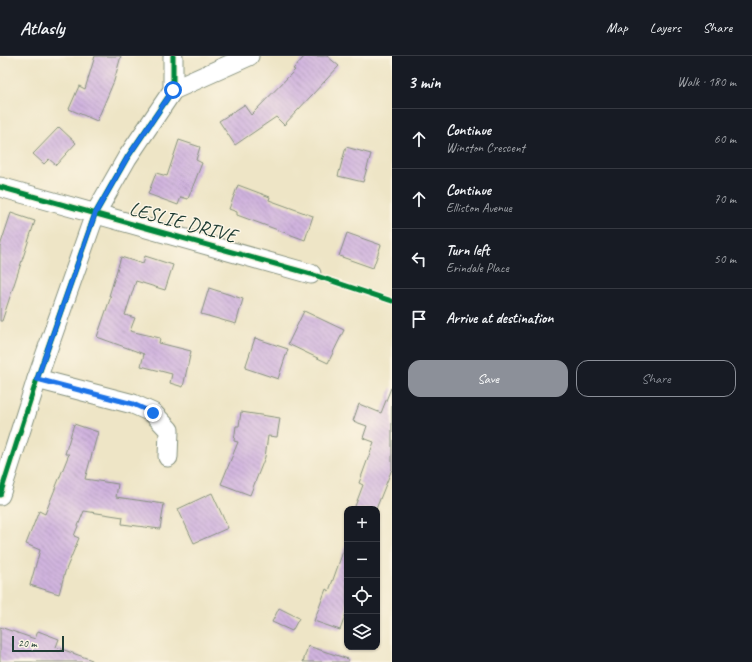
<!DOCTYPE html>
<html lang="en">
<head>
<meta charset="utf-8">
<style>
	:root { --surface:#171b24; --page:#20242c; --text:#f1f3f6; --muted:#9ea1a6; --line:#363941; --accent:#8c9099 }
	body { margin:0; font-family:Caveat,sans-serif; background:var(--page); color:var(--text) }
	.controls { position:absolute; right:12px; bottom:12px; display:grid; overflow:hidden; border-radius:8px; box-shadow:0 1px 3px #0004 }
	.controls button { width:36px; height:36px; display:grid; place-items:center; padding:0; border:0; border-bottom:1px solid var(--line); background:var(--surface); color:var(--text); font:20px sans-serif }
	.scale { position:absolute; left:12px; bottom:10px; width:52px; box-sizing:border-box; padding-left:4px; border:2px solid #1f3d34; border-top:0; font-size:11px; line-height:14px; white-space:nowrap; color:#1f3d34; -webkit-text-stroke:3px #fcf5e5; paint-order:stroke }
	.stop { position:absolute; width:12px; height:12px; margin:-9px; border:3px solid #1a73e8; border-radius:50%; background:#fff }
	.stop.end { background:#1a73e8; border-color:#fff; box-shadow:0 1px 4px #0008 }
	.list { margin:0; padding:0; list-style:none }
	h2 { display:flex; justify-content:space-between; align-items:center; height:52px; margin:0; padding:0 16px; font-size:17px }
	h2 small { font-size:13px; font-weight:400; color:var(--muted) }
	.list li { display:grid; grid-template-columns:26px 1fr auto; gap:12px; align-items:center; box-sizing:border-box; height:60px; padding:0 16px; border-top:1px solid var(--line) }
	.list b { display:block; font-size:15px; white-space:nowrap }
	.list p { margin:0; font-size:13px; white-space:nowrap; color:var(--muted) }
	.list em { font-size:13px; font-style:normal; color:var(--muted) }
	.actions { display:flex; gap:8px; padding:12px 16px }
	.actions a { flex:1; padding:9px 0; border:1px solid var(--accent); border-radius:12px; text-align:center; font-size:14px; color:var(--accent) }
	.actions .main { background:var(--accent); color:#fff }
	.icon { flex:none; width:22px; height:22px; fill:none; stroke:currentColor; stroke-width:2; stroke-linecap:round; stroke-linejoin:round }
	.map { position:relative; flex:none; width:392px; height:606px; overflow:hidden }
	header { display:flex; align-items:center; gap:24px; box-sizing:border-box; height:56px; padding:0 20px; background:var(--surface); border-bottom:1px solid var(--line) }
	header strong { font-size:19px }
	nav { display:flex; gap:22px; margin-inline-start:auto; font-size:14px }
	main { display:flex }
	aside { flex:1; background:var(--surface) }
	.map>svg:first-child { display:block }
	.building { fill:url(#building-back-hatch) }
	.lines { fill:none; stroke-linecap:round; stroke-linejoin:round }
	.minor-casing { stroke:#86917d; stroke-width:21 }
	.minor { stroke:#fff; stroke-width:19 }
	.cycleway-casing { stroke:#fcf5e5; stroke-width:8 }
	.cycleway { stroke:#00873e; stroke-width:5 }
	.route { stroke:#1a73e8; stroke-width:5 }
	.labels { text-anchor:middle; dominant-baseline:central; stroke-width:3; stroke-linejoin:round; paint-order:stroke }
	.street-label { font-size:20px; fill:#1f3d34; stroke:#fcf5e5 }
</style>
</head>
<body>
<header>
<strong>Atlasly</strong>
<nav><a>Map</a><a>Layers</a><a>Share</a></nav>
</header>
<main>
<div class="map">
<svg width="392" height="606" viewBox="0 0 392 606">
	<defs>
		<pattern id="building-back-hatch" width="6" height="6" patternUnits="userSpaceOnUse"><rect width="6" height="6" fill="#d0b3de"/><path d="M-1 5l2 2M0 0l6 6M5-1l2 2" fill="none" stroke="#a893b5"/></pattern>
	</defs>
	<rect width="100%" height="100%" fill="#fcf5e5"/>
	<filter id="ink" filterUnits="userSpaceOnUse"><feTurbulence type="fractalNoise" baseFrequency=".025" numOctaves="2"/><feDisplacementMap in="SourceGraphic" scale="8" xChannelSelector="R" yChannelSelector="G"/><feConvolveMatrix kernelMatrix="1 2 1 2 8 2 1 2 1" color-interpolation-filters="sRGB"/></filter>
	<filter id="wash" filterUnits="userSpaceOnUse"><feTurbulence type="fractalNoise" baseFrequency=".012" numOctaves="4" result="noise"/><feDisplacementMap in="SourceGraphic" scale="16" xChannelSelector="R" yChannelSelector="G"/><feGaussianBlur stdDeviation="0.9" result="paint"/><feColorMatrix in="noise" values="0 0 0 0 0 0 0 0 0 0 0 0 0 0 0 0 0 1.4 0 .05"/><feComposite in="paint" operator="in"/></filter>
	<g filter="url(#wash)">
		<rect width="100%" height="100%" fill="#eee5c6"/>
		<g id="blocks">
			<g class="building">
				<path d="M95,0H121L114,25L97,65L69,53L79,30L85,33Z"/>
				<path d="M305,0H327L339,10L284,69L276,61L235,89L219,65L244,49L251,59L295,14L293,13Z"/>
				<path d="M59,71L76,87L56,109L49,103L44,108L33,98Z"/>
				<path d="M179,84L200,91L196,104L202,107L188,143L181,141L178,149L148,138L156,117L167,120Z"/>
				<path d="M346,91L371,98L363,126L338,120Z"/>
				<path d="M238,129L270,141L269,144L313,160L305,184L237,159V156L229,153Z"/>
				<path d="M11,157L35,165L2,265H0V190Z"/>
				<path d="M347,177L381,189L373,212L339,200Z"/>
				<path d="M145,200L173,209L165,234L136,225L125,259L135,262L130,275L160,282L159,287L191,295L183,331L170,327L172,318L141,310L144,298L97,281L111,240H109L121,201L143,208Z"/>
				<path d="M209,232L243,243L236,268L201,258Z"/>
				<path d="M304,255L344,274L328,307L288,288Z"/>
				<path d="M255,282L288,293L278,323L245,312Z"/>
				<path d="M391,332H392V413L376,453H354L363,429L359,427L374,386L363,382L367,370L353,365L359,348L381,357Z"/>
				<path d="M241,356L280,362L277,381L268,380L265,401L250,439L221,428L238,386L234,385L236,370H239Z"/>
				<path d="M74,368L98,376L85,423L118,428L116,441L164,448L160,473L122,468L123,461L84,455L74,480L79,482L65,516L59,538L30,529L40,494L26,488L39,455L45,458L69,398H65Z"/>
				<path d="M212,437L228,472L194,487L178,453Z"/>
				<path d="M345,490L347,491V555L340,574L314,565L326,533L329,535Z"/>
				<path d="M279,552L299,562L292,575L272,566Z"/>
				<path d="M0,571L35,583L38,575L59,583L56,591L92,604V606H0Z"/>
				<path d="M308,590L348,603V606H303Z"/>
			</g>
		</g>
	</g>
	<g filter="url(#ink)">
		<use href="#blocks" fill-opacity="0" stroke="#86917d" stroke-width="1"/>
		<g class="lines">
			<defs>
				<g id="minor">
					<path d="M173,34L249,0"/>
					<path d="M0,131L311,218"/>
					<path d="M37,323L133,348L153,357L169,374L168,401"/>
					<path d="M0,439L37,323L95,158L127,102L173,34V0"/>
				</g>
			</defs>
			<use href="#minor" class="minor-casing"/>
			<use href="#minor" class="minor"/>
			<defs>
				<g id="cycleway">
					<path d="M0,131L311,218L392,245"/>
					<path d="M0,439L37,323L95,158L127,102L173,34V0"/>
				</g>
			</defs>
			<use href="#cycleway" class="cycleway-casing"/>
			<use href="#cycleway" class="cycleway"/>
		</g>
	</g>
	<g class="lines" filter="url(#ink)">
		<path class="route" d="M153,357L133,348L37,323L95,158L127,102L173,34"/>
	</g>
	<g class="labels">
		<g class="street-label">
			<text transform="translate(183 166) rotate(15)">LESLIE DRIVE</text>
		</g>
	</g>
</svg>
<div class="controls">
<button>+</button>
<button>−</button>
<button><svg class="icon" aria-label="locate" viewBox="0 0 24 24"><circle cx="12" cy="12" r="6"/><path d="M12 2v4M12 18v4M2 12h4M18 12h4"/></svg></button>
<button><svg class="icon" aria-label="layers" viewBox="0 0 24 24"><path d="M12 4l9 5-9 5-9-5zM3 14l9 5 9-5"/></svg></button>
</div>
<div class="scale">20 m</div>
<div class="stop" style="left:173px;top:34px"></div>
<div class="stop end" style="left:153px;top:357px"></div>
</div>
<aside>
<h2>3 min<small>Walk · 180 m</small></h2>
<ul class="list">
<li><svg class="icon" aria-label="ahead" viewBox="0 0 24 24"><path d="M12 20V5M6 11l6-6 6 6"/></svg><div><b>Continue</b><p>Winston Crescent</p></div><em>60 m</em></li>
<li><svg class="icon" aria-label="ahead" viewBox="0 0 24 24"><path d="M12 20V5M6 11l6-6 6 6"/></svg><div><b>Continue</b><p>Elliston Avenue</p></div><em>70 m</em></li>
<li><svg class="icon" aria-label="left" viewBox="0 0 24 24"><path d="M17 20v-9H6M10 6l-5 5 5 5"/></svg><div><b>Turn left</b><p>Erindale Place</p></div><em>50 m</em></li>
<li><svg class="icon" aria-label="arrive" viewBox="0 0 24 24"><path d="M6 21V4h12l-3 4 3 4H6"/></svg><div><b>Arrive at destination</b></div></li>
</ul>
<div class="actions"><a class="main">Save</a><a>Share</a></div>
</aside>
</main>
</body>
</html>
